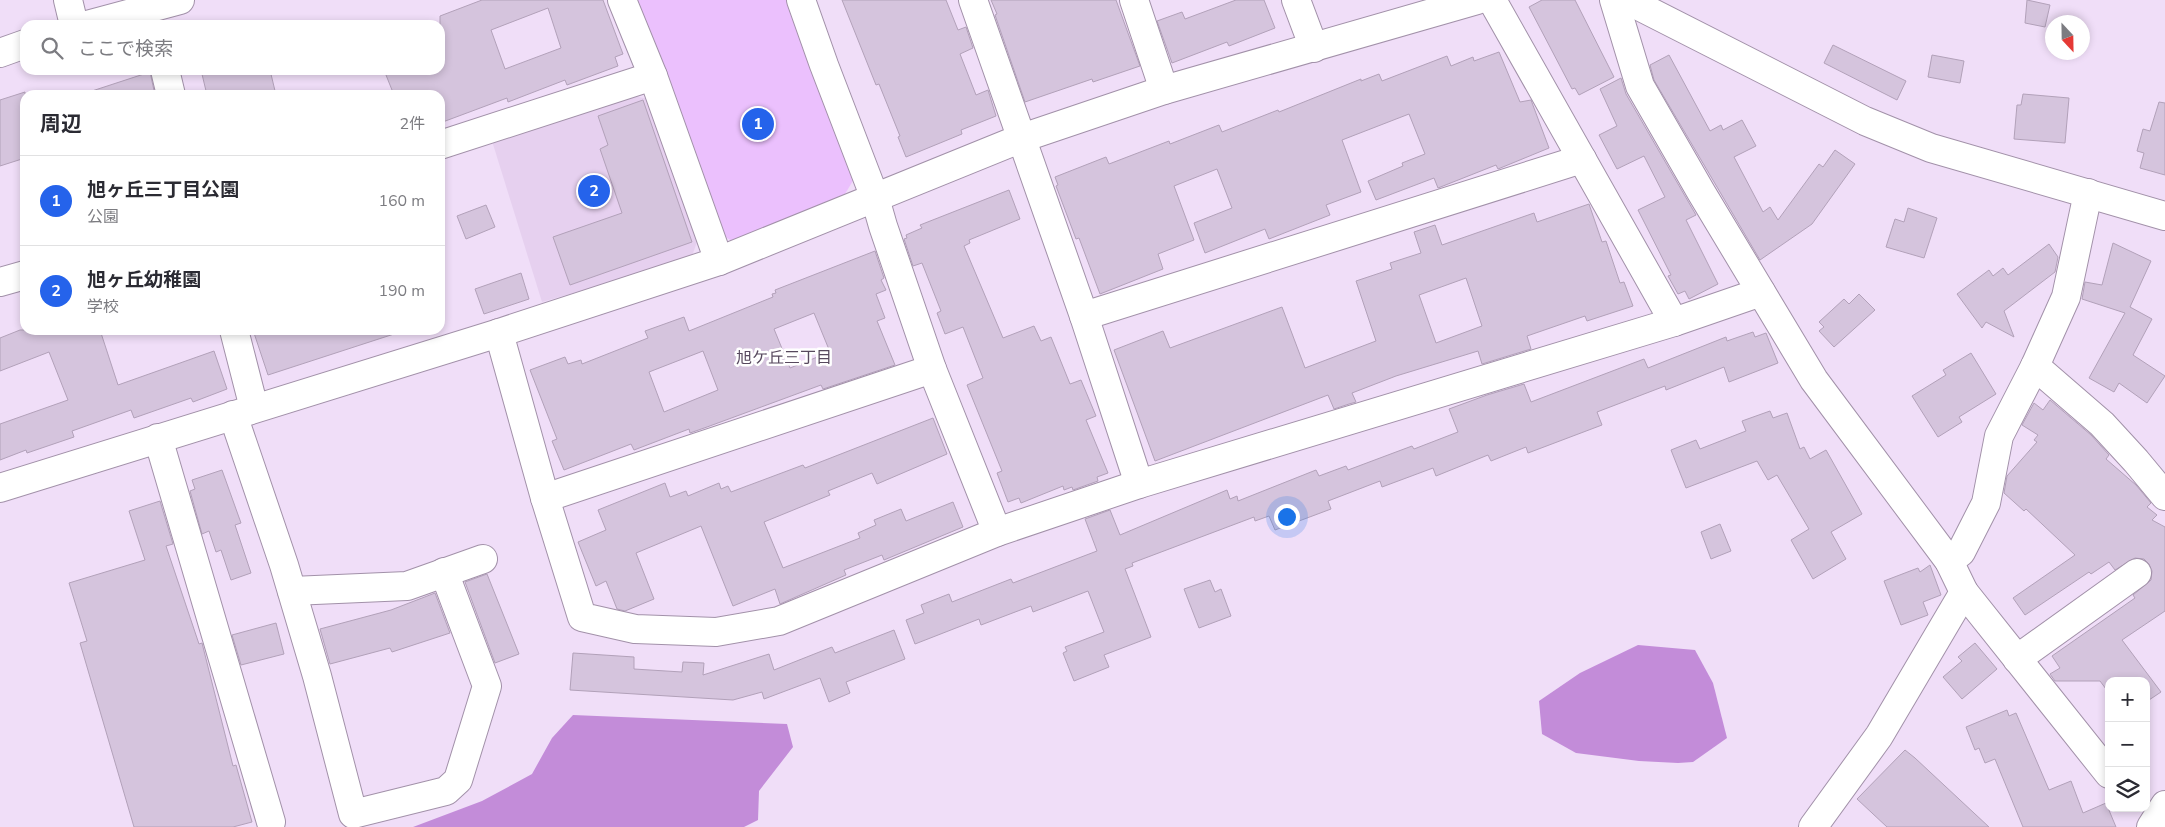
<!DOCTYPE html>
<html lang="ja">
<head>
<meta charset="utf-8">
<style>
	:root { --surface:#fff; --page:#f7f7f7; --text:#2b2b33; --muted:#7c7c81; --line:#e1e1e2; --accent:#2563eb }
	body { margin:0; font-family:"Nunito Sans","Noto Sans JP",sans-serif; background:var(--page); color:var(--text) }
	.controls { position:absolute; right:15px; bottom:15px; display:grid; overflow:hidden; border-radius:10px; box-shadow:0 2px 8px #0003 }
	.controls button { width:45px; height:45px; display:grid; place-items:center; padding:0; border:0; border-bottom:1px solid var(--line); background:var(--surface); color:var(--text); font:25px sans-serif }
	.compass { position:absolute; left:2045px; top:15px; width:45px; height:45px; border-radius:50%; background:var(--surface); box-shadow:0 2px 8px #0003; rotate:158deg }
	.you { position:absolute; left:1286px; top:516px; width:18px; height:18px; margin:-12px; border:4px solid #fff; border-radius:50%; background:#1a73e8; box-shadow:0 0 0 8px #1a73e833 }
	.badge { display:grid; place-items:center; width:32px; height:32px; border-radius:50%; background:var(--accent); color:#fff; font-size:16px; font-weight:700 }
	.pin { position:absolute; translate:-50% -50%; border:2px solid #fff; box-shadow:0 1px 5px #0006 }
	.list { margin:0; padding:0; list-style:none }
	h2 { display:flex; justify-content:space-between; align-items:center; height:65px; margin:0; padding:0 20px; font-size:21px }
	h2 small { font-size:16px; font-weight:400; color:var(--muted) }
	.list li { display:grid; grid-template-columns:32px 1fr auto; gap:15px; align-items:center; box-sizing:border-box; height:90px; padding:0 20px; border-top:1px solid var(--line) }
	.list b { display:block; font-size:19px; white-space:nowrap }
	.list p { margin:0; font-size:16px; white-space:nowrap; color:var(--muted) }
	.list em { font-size:16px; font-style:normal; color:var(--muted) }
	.icon { flex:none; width:28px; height:28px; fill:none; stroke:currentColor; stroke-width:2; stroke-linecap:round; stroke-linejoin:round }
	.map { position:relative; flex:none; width:2165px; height:827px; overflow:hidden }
	.search { position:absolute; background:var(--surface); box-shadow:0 2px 8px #0003; left:20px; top:20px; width:425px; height:55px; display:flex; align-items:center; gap:12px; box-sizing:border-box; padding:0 18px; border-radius:15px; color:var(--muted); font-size:19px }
	.panel { position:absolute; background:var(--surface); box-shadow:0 2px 8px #0003; left:20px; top:90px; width:425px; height:245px; border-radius:15px }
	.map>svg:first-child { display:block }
	.built { fill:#e6d0ef }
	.green { fill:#ebc0fd }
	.forest { fill:#c38cd9 }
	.building { fill:#d5c4dd; stroke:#b2a1b9; fill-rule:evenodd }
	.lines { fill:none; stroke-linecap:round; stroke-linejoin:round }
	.minor-casing { stroke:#a291a9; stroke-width:30 }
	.minor { stroke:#fff; stroke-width:28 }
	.labels { text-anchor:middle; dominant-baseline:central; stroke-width:5; stroke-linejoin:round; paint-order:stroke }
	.neighbourhood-label { font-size:16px; fill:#57495e; stroke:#fff }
</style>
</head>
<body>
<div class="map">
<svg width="2165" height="827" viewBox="0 0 2165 827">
	<rect width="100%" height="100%" fill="#f0def8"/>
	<path class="built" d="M633,96L650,99L697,242L692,256L633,276L542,302L492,141Z"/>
	<path class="green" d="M632,0H789L857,174L845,194L732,241L717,232Z"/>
	<g class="forest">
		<path d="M1638,645L1695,650L1713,683L1727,738L1693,762L1678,763L1639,761L1576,753L1542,734L1539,701L1580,673Z"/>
		<path d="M573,715L787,724L793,747L759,791L758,820L744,827H413L482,801L532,774L552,738Z"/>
	</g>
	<g class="building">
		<path d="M482,0H603L623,54L615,57L618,66L567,85L565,80L508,102L507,98L440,123V95H394L384,70H440V16ZM548,8L561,48L505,69L491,30Z"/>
		<path d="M842,0H946L958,30L966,27L973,48L960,54L976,95L988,90L996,116L961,130L962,134L906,157L898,137L900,136L879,84L876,85Z"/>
		<path d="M991,0H1116L1140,66L1093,82L1092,79L1025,102L995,15L997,14Z"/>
		<path d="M1236,0H1264L1275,28L1229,46L1227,42L1172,63L1157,21L1182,12L1185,19Z"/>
		<path d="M1542,0H1575L1614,77L1579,95L1575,88L1572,89L1529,7Z"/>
		<path d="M2027,0L2050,5L2045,27L2025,23Z"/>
		<path d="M1833,45L1906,81L1897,100L1824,63Z"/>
		<path d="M1499,52L1520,102L1531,100L1549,148L1498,169L1496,165L1438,188L1434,178L1376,200L1368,181L1403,166L1402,163L1425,154L1409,114L1342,140L1361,192L1326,205L1330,215L1269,239L1265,229L1205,253L1194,223L1232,208L1217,169L1174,186L1194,240L1158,254L1163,269L1100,294L1079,238L1076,239L1056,186L1058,185L1055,177L1106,157L1109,164L1169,141L1170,144L1219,125L1222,132L1278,110L1279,112L1361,79V81L1379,74L1382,81L1447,56L1451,66L1473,57L1474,61Z"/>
		<path d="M1669,55L1710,131L1721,125L1723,130L1742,120L1756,146L1734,157L1763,212L1770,207L1778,220L1819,164L1823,167L1835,150L1855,164L1812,224L1760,260L1654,80L1650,65Z"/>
		<path d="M1932,55L1964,61L1960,83L1928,77Z"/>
		<path d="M201,70H270L276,95H207Z"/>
		<path d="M150,72L155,95H93L92,91Z"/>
		<path d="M1621,78L1626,94L1696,215L1686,220L1718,284L1689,299L1685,291L1678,294L1668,276L1671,275L1638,210L1665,197L1644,156L1617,169L1599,135L1617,126L1600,89Z"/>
		<path d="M25,92V158L0,166V100Z"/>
		<path d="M2023,94L2069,98L2065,143L2014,139L2017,105H2021Z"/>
		<path d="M643,100L692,242L570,285L553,237L622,213L600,149L608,145L598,116Z"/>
		<path d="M2159,102L2165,103V175L2140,168L2144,153L2137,151L2143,129L2150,131Z"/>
		<path d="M1009,190L1020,219L969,240L970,243L964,246L1003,338L1034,326L1041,341L1051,337L1070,384L1081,380L1096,416L1086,420L1108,473L1097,477L1098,481L1073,490L1072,487L1064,490L1063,486L1021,503L1019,498L1008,502L997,473L1002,471L967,385L983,378L963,327L945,334L937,313L941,311L922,263L913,266L904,239L907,238L906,235L922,228L920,225Z"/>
		<path d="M1589,204L1602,242L1606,241L1620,283L1624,282L1633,306L1587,321L1585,316L1527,336L1531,349L1482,364L1478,351L1396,376L1352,393L1356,402L1349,404L1334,409L1328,395L1155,461L1114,350L1163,331L1170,348L1282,307L1305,368L1376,341L1356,281L1392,269L1390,263L1421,253L1414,232L1435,225L1442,245L1534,213L1537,222ZM1466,278L1482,326L1436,343L1419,295Z"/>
		<path d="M486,205L495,227L466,239L457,216Z"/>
		<path d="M1908,208L1937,218L1924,258L1886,247L1895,219L1904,222Z"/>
		<path d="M2113,243L2151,261L2130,307L2152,319L2133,355L2165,376L2147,403L2119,383L2114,392L2089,378L2125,313L2082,299L2085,282L2102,285Z"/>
		<path d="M2049,244L2058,257L2055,272L2004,311L2014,337L1986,322L1982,328L1957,294L1989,270L1993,276L2003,268L2008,275Z"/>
		<path d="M875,251L884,278L881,280L886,290L876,294L885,318L877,321L895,365L823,389L821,385L707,427L690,433L689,429L634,450L631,444L564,470L552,441L557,439L530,370L565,357L568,364L581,360L582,364L648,338L645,331L684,317L689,331L773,297L772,294L776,293L775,290ZM814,313L830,352L790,368L774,329ZM703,351L718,390L664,412L649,372Z"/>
		<path d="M521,273L529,299L484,314L475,289Z"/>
		<path d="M1859,294L1875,310L1834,347L1819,331L1824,327L1819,322L1844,299L1849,304Z"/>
		<path d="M20,330H100L118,385L214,351L227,389L193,402L191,398L134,418L131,410L72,431L74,437L27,453L26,450L0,460V424L68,400L49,352L0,371V338Z"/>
		<path d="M253,330H393L394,334L268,375Z"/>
		<path d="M1753,332L1755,337L1766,333L1778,363L1729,382L1724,367L1666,390L1665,386L1597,412L1602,425L1528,453L1526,447L1491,461L1488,455L1436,476L1433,468L1382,487L1380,481L1328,501L1331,509L1275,530L1269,516L1255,521L1254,517L1132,563L1133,566L1125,569L1151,637L1104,655L1109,667L1074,681L1063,653L1067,651L1065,647L1104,632L1088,591L1033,612L1031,606L981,625L979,619L915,644L906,620L924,613L921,605L949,594L952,602L1011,579L1013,583L1097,551L1085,519L1110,510L1120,535L1227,490L1230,499L1237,496L1238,501L1316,470L1319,476L1346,466L1348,470L1412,446L1414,449L1458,432L1449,409L1487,395L1524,384L1531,402L1644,359L1648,368L1726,337L1727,341Z"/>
		<path d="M1971,353L1996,394L1959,417L1962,422L1938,437L1912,396L1946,375L1943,370Z"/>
		<path d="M2050,400L2091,435L2109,455L2106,459L2136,485L2151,503L2147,507L2157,515L2152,520L2165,527V611L2122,640L2161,692L2146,702V681H2109V693L2100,681H2055L2050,674L2060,668L2052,656L2135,598L2133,595L2151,580L2152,571L2149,564L2144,559L2135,558L2115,570L2109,562L2091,574L2089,572L2025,615L2013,598L2075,555L2026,509L2024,511L2004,493L2007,476L2037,442L2034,440L2038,435L2022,425L2034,403L2043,410Z"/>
		<path d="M1770,411L1773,418L1787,413L1800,449L1804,447L1810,459L1826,450L1862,514L1831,532L1846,559L1813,579L1791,540L1809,529L1777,475L1768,480L1757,461L1686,488L1671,450L1696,440L1700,449L1746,431L1742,421Z"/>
		<path d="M933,418L947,454L877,484L872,473L828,491L830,495L764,522L783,568L860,538L858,533L876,525L874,520L901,509L906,521L953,502L963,527L884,560L882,555L844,570L846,575L780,604L775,589L733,606L701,526L636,553L654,599L625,611L617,609L606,581L596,586L578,542L606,530L598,510L665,483L670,497L686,491L688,496L719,483L721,489L728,486L731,492L803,465L805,468Z"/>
		<path d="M222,470L241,523L235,525L251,573L231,580L221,550L216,552L209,531L202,534L190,491L195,489L192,480Z"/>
		<path d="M160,501L173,544L166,546L199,644L202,643L233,766L236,765L252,822L233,827H134L80,643L87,641L69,583L145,560L129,511Z"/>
		<path d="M1720,524L1731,551L1711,559L1701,532Z"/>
		<path d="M1930,565L1941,595L1923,602L1928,615L1901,625L1884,581L1918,568L1920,572Z"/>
		<path d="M487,574L519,654L495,663L465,582Z"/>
		<path d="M1210,580L1215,592L1221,589L1231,616L1199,628L1184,589Z"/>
		<path d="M435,593L450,633L392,652L390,648L330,664L320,629L391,610Z"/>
		<path d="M276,623L284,654L241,665L232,635Z"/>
		<path d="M894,630L905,659L846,682L850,693L829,702L820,678L764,699L762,692L733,700L570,690L573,653L634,657V669L682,672L683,662L704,663L703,675L769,654L774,670L832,647L835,653Z"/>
		<path d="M1975,643L1997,669L1962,699L1943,677L1962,661L1958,657Z"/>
		<path d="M2007,710L2009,716L2016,713L2049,790L2071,781L2083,813L2106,803L2116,827H2023L1995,759L1985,763L1979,748L1975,750L1966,727Z"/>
		<path d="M1905,750L1915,758L1989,827H1887L1857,799Z"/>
	</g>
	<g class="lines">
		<defs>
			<g id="minor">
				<path d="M68,0L74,25"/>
				<path d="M622,0L653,76L719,261"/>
				<path d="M801,0L824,65L875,198L883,226L932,369L997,532"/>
				<path d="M973,0L1084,316L1139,484"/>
				<path d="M1134,0L1164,90"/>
				<path d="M1296,0L1314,48"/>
				<path d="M1492,0L1674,322"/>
				<path d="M1614,0L1640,86L1701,192L1814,380L1949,561L1964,592L2109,774"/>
				<path d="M1627,0L1865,121L1931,148L2165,216"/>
				<path d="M87,25L180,0"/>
				<path d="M0,53L25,44"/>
				<path d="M165,70L171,95"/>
				<path d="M440,145L653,76"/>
				<path d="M0,282L25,275"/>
				<path d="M1084,316L1582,159"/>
				<path d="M234,330L254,408"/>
				<path d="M499,333L545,498L582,617L635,629L716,632L779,621L997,532L1139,484L1674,322L1761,292"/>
				<path d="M2035,366L2102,424L2136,461L2165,496"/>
				<path d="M233,415L284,565L317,676L353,814L446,791L458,780L487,686L444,572"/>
				<path d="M158,438L271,822"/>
				<path d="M0,488L499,333L719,261L1022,138L1164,90L1477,0"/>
				<path d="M545,498L932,369"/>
				<path d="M1949,561L1961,552L1986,503L1999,436L2035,366L2066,297L2088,193"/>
				<path d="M292,591L407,586L483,559"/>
				<path d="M2017,659L2137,573"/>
				<path d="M1813,827L1879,736L1964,592"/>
				<path d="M2151,827L2165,805"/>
			</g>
		</defs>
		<use href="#minor" class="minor-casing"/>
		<use href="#minor" class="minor"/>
	</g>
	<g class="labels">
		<g class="neighbourhood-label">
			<text x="784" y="358">旭ケ丘三丁目</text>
		</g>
	</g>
</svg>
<div class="controls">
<button>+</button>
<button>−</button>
<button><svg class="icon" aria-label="layers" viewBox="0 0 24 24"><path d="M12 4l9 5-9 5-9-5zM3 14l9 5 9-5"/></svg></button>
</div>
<svg class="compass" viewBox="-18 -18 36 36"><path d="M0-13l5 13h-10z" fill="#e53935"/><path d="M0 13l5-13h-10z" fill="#7c7c81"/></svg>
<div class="you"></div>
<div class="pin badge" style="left:758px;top:124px">1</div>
<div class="pin badge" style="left:594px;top:191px">2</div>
<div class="search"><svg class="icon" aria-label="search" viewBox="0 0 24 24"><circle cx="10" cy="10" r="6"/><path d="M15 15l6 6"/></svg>ここで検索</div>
<section class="panel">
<h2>周辺<small>2件</small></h2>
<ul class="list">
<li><span class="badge">1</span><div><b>旭ヶ丘三丁目公園</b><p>公園</p></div><em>160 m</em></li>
<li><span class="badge">2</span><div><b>旭ヶ丘幼稚園</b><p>学校</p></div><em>190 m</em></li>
</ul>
</section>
</div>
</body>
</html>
